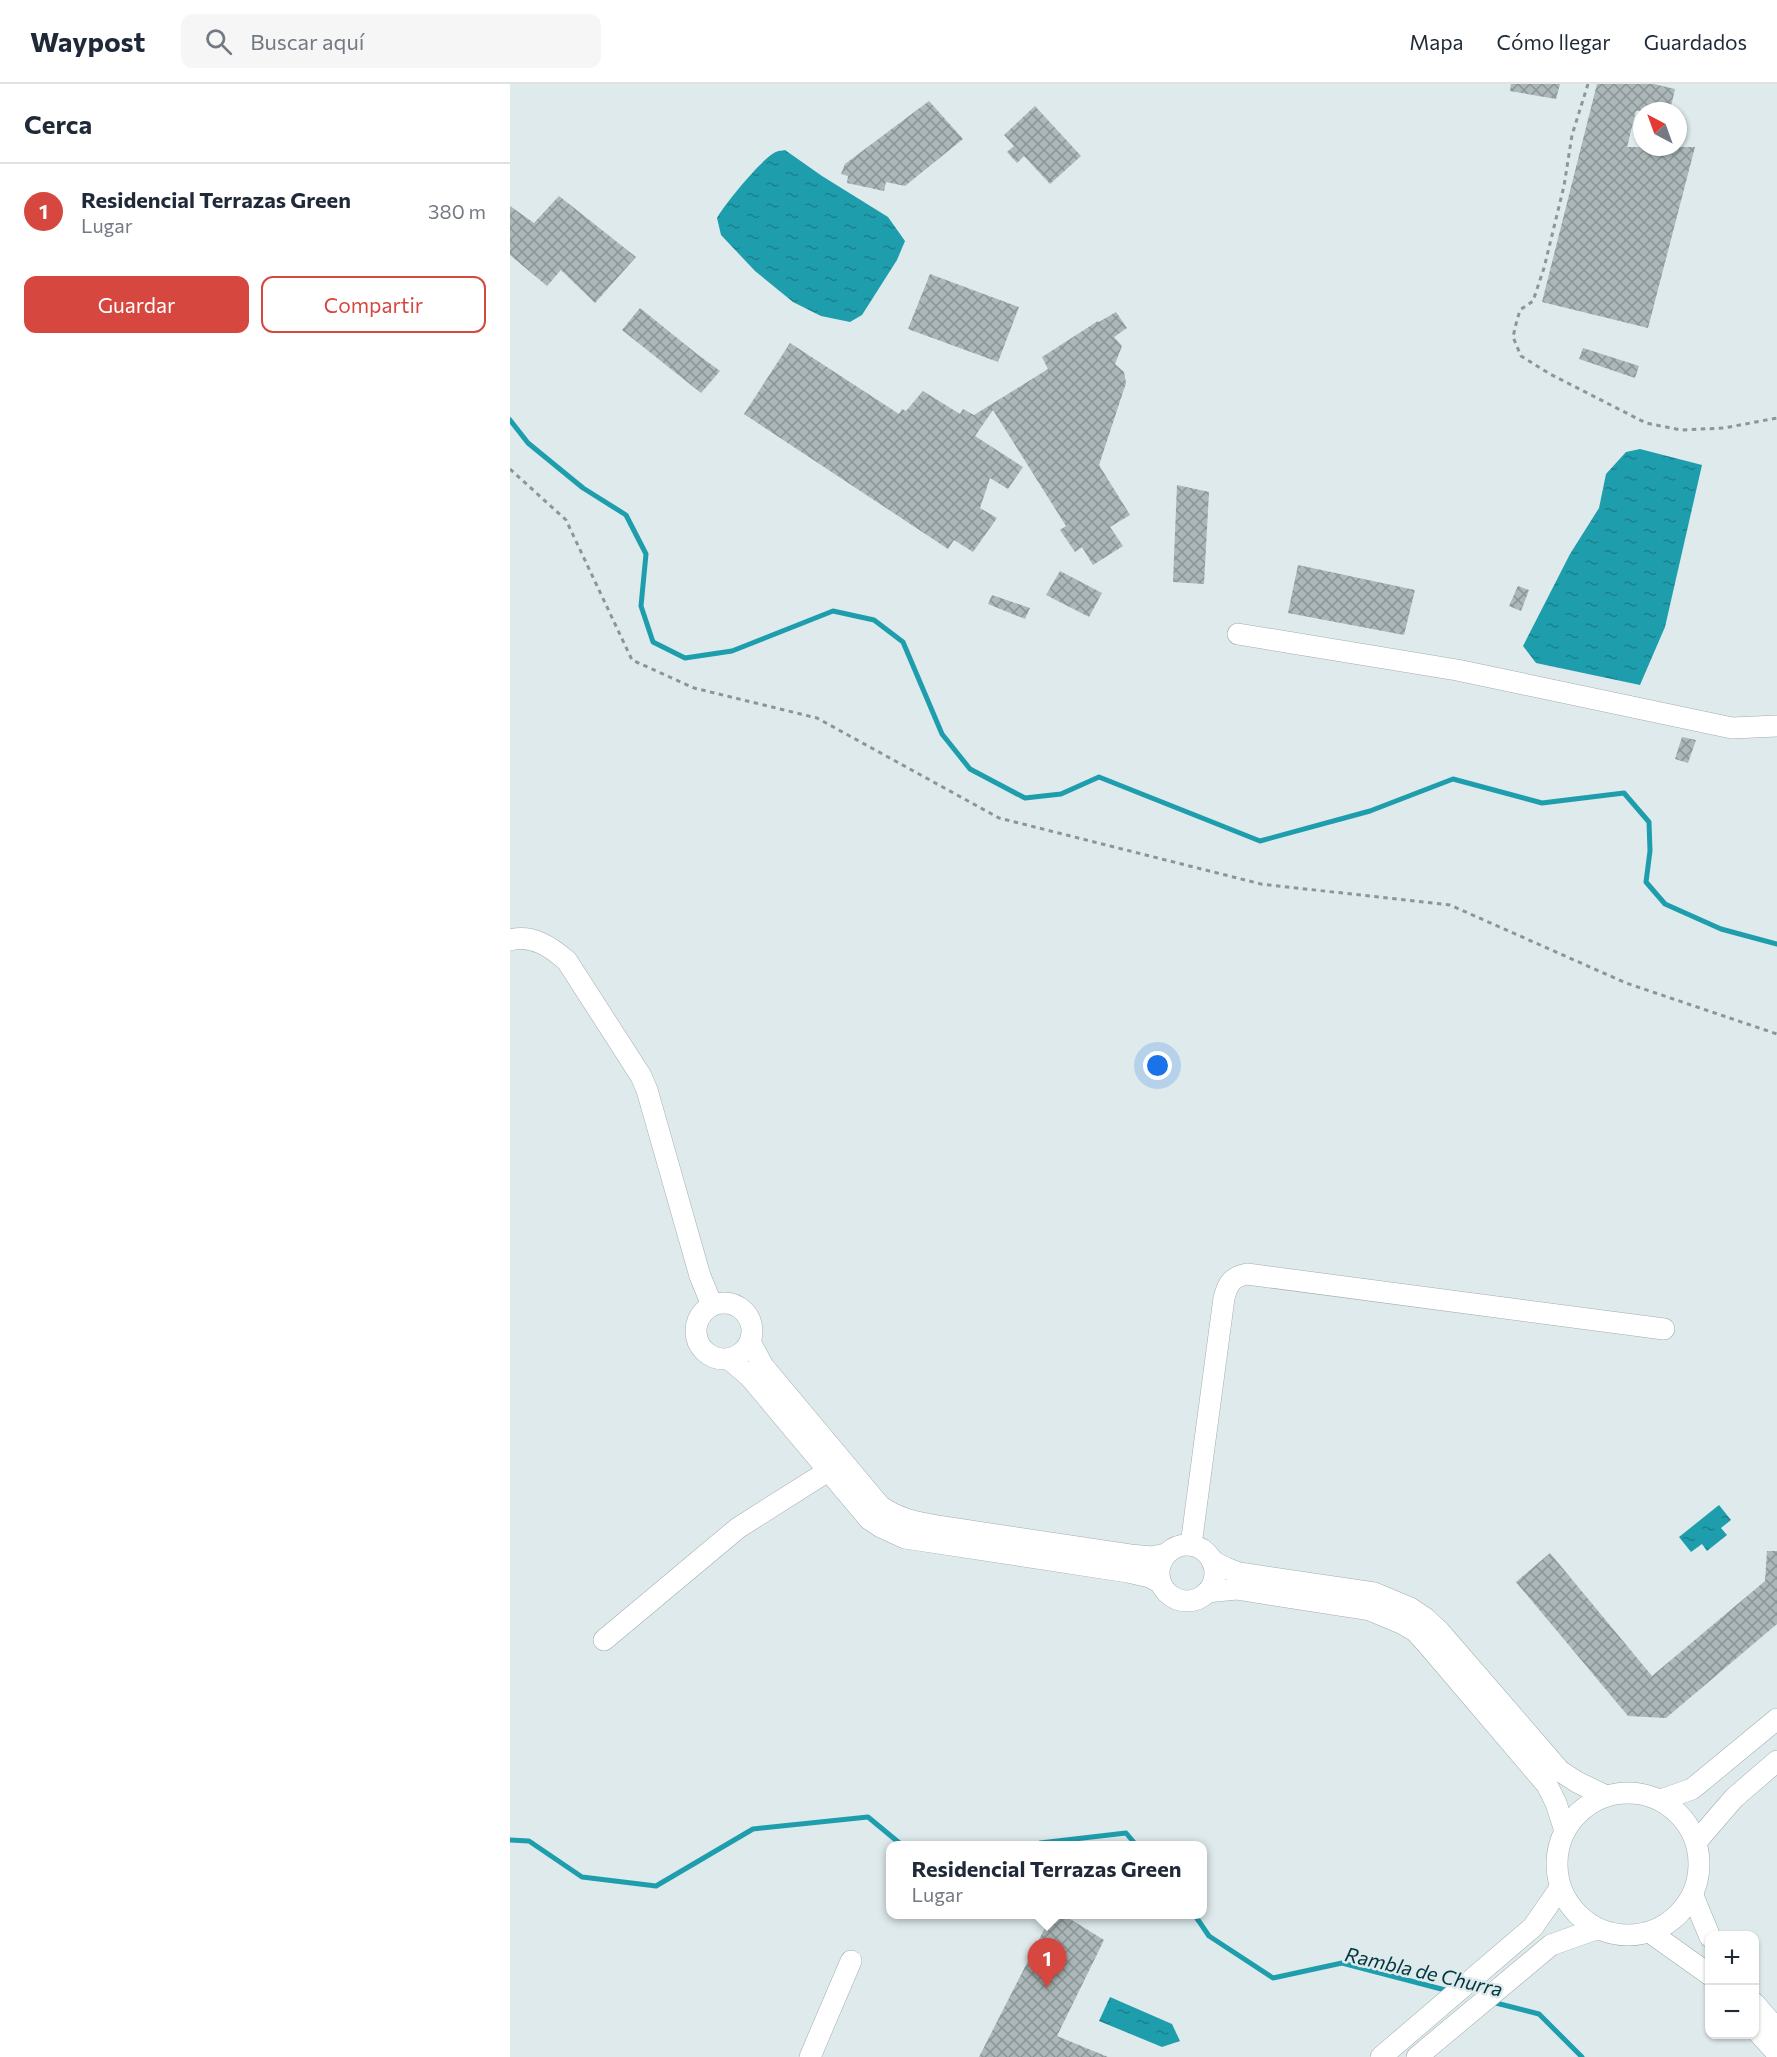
<!DOCTYPE html>
<html lang="es">
<head>
<meta charset="utf-8">
<style>
	:root { --surface:#fff; --page:#f6f6f7; --text:#1f2937; --muted:#747a83; --line:#e0e1e3; --accent:#d6483f }
	body { margin:0; font-family:Commissioner,sans-serif; background:var(--page); color:var(--text) }
	.controls { position:absolute; right:18px; bottom:18px; display:grid; overflow:hidden; border-radius:12px; box-shadow:0 2px 4px #0004 }
	.controls button { width:54px; height:54px; display:grid; place-items:center; padding:0; border:0; border-bottom:2px solid var(--line); background:var(--surface); color:var(--text); font:30px sans-serif }
	.compass { position:absolute; left:1123px; top:18px; width:54px; height:54px; border-radius:50%; background:var(--surface); box-shadow:0 2px 4px #0004; rotate:319deg }
	.you { position:absolute; left:648px; top:982px; width:21px; height:21px; margin:-15px; border:4px solid #fff; border-radius:50%; background:#1a73e8; box-shadow:0 0 0 9px #1a73e833 }
	.badge { display:grid; place-items:center; width:39px; height:39px; border-radius:50%; background:var(--accent); color:#fff; font-size:20px; font-weight:700 }
	.pin { position:absolute; translate:-50% -50px; filter:drop-shadow(0 2px 3px #0008) }
	.pin::after { content:''; position:absolute; top:32px; width:21px; height:18px; background:inherit; clip-path:polygon(0 0,100% 0,50% 100%) }
	.popup { position:absolute; left:376px; top:1757px; width:321px; height:78px; box-sizing:border-box; display:grid; place-content:center; border-radius:12px; background:var(--surface); filter:drop-shadow(0 2px 4px #0005); font-size:20px; white-space:nowrap; color:var(--muted) }
	.popup b { font-size:22px; color:var(--text) }
	.popup::after { content:''; position:absolute; left:50%; top:100%; margin-left:-12px; border:12px solid transparent; border-top-color:var(--surface) }
	.list { margin:0; padding:0; list-style:none }
	h2 { display:flex; justify-content:space-between; align-items:center; height:78px; margin:0; padding:0 24px; font-size:26px }
	h2 small { font-size:20px; font-weight:400; color:var(--muted) }
	.list li { display:grid; grid-template-columns:39px 1fr auto; gap:18px; align-items:center; box-sizing:border-box; height:96px; padding:0 24px; border-top:2px solid var(--line) }
	.list b { display:block; font-size:22px; white-space:nowrap }
	.list p { margin:0; font-size:20px; white-space:nowrap; color:var(--muted) }
	.list em { font-size:20px; font-style:normal; color:var(--muted) }
	.actions { display:flex; gap:12px; padding:18px 24px }
	.actions a { flex:1; padding:14px 0; border:2px solid var(--accent); border-radius:12px; text-align:center; font-size:21px; color:var(--accent) }
	.actions .main { background:var(--accent); color:#fff }
	.icon { flex:none; width:33px; height:33px; fill:none; stroke:currentColor; stroke-width:2; stroke-linecap:round; stroke-linejoin:round }
	.map { position:relative; flex:none; width:1267px; height:1973px; overflow:hidden }
	header { display:flex; align-items:center; gap:36px; box-sizing:border-box; height:84px; padding:0 30px; background:var(--surface); border-bottom:2px solid var(--line) }
	header strong { font-size:28px }
	nav { display:flex; gap:33px; margin-inline-start:auto; font-size:21px }
	.search { width:420px; height:54px; background:var(--page); display:flex; align-items:center; gap:15px; box-sizing:border-box; padding:0 21px; border-radius:12px; color:var(--muted); font-size:22px }
	main { display:flex }
	aside { flex:1; background:var(--surface) }
	.map>svg:first-child { display:block }
	.water { fill:url(#water-ripples) }
	.lines { fill:none; stroke-linecap:round; stroke-linejoin:round }
	.stream { stroke:#1e9ead; stroke-width:5 }
	.building { fill:url(#building-cross-hatch) }
	.minor-casing { stroke:#a2adaf; stroke-width:22 }
	.path { stroke:#8d9697; stroke-width:3; stroke-dasharray:4.5 4.5; stroke-linecap:butt }
	.minor { stroke:#fff; stroke-width:21 }
	.labels { text-anchor:middle; dominant-baseline:central; stroke-width:5; stroke-linejoin:round; paint-order:stroke }
	.water-label { font-size:20px; font-style:italic; fill:#00363d; stroke:#deeaec }
</style>
</head>
<body>
<header>
<strong>Waypost</strong>
<div class="search"><svg class="icon" aria-label="search" viewBox="0 0 24 24"><circle cx="10" cy="10" r="6"/><path d="M15 15l6 6"/></svg>Buscar aquí</div>
<nav><a>Mapa</a><a>Cómo llegar</a><a>Guardados</a></nav>
</header>
<main>
<aside>
<h2>Cerca<small></small></h2>
<ul class="list">
<li><span class="badge">1</span><div><b>Residencial Terrazas Green</b><p>Lugar</p></div><em>380 m</em></li>
</ul>
<div class="actions"><a class="main">Guardar</a><a>Compartir</a></div>
</aside>
<div class="map">
<svg width="1267" height="1973" viewBox="0 0 1267 1973">
	<defs>
		<pattern id="water-ripples" width="26" height="14" patternUnits="userSpaceOnUse" patternTransform="scale(1.5)"><rect width="26" height="14" fill="#1e9ead"/><path d="M2 4q2-2 4 0t4 0M15 11q2-2 4 0t4 0" fill="none" stroke="#1a808c"/></pattern>
		<pattern id="building-cross-hatch" width="8" height="8" patternUnits="userSpaceOnUse" patternTransform="scale(1.5)"><rect width="8" height="8" fill="#abb7b8"/><path d="M0 0l8 8M0 8l8-8" fill="none" stroke="#8b9495"/></pattern>
	</defs>
	<rect width="100%" height="100%" fill="#deeaec"/>
	<g class="water">
		<path d="M275,66L312,92L378,133L395,157L387,176L352,231L340,238L311,232L283,218L245,187L211,151L207,134C214,121 253,73 266,68C269,66 272,67 275,66Z"/>
		<path d="M1130,365L1192,381L1155,543L1130,601L1026,579L1013,562L1060,470L1089,424L1096,390L1116,368Z"/>
		<path d="M1209,1421L1221,1436L1211,1444L1217,1451L1197,1467L1192,1460L1181,1468L1169,1453Z"/>
		<path d="M600,1913L662,1940L670,1957L652,1963L589,1937Z"/>
	</g>
	<g class="lines">
		<g class="stream">
			<path d="M0,336L18,359L73,404L116,431L136,470L131,522L143,558L175,574L222,567L323,527L364,536L393,558L432,650L460,685L515,714L551,710L589,693L750,757L860,727L943,695L1032,719L1114,709L1139,738L1140,767L1136,798L1155,820L1211,845L1267,860"/>
			<path d="M0,1756L19,1757L72,1793L146,1802L243,1745L358,1733L393,1762"/>
			<path d="M527,1762L530,1759L616,1749L627,1762"/>
			<path d="M684,1830L699,1852L763,1894L832,1879L939,1907"/>
			<path d="M982,1918L1029,1930L1072,1973"/>
		</g>
	</g>
	<g class="building">
		<path d="M1001,0H1050L1046,15L1000,7Z"/>
		<path d="M1087,0H1144L1165,5L1160,27H1126L1117,63H1185L1138,244L1032,218Z"/>
		<path d="M419,17L453,55L395,102L376,98L374,107L337,99L338,92L331,90L335,80Z"/>
		<path d="M525,22L571,72L540,100L514,72L507,79L497,68L504,62L494,51Z"/>
		<path d="M49,112L126,173L85,219L51,186L37,202L0,171V122L24,139Z"/>
		<path d="M420,190L509,223L488,278L398,245Z"/>
		<path d="M130,224L187,270L210,287L191,309L112,246Z"/>
		<path d="M606,228L617,244L604,253L612,262L605,280L614,288L616,299L589,381L620,431L600,443L613,462L583,481L572,463L565,468L550,446L556,442L483,326L465,352L513,383L498,405L480,394L470,424L487,434L463,468L444,456L438,465L234,330L280,259L389,330L392,325L396,327L413,307L450,330L453,325L464,331L538,285L532,273L588,237L589,238Z"/>
		<path d="M1073,264L1129,282L1125,294L1069,275Z"/>
		<path d="M667,401L699,408L694,500L663,498Z"/>
		<path d="M788,481L905,506L894,551L778,529Z"/>
		<path d="M550,487L592,509L579,533L536,511Z"/>
		<path d="M1008,502L1019,506L1011,527L999,522Z"/>
		<path d="M482,511L520,524L515,535L478,520Z"/>
		<path d="M1172,653L1186,656L1178,679L1165,675Z"/>
		<path d="M1257,1467H1267V1540L1156,1634L1118,1632L1006,1498L1040,1469L1142,1592L1255,1497Z"/>
		<path d="M542,1830H552L594,1856L547,1952L598,1973H469Z"/>
	</g>
	<g class="lines">
		<defs>
			<g id="minor">
				<path d="M728,550L947,586L1222,644L1267,642"/>
				<path d="M0,856C22,850 41,863 57,877L131,992L137,1006L190,1192L202,1221"/>
				<circle cx="214" cy="1247" r="28"/>
				<path d="M240,1258L253,1282L370,1422C388,1435 405,1438 427,1442L620,1471L642,1473L656,1470"/>
				<path d="M219,1275L240,1293L359,1435L371,1443L395,1454L618,1488L640,1493L651,1499"/>
				<path d="M681,1461L714,1214C718,1199 722,1193 737,1190L1154,1245"/>
				<circle cx="677" cy="1489" r="28"/>
				<path d="M702,1477L716,1484L729,1489L864,1509L900,1524L915,1534L930,1548L1050,1687L1067,1698L1096,1712"/>
				<path d="M697,1508L726,1505L860,1526L891,1539L905,1547L917,1560L1037,1701L1046,1719L1055,1747"/>
				<path d="M94,1556L228,1444L318,1387"/>
				<circle cx="1118" cy="1780" r="71"/>
				<path d="M1151,1716L1182,1705L1267,1635"/>
				<path d="M1187,1757L1224,1714L1267,1677"/>
				<path d="M1183,1812L1200,1853"/>
				<path d="M1141,1849L1200,1891"/>
				<path d="M1244,1919L1267,1945"/>
				<path d="M1244,1944L1267,1969"/>
				<path d="M300,1973L341,1877"/>
				<path d="M871,1973L1023,1843L1050,1804"/>
				<path d="M907,1973L1041,1861L1086,1845"/>
			</g>
		</defs>
		<use href="#minor" class="minor-casing"/>
		<g class="path">
			<path d="M1078,0L1062,51L1054,102L1034,184L1023,217L1010,226L1006,240L1003,253L1011,272L1040,290L1136,339L1171,346L1214,344L1267,334"/>
			<path d="M0,385L56,436L122,576L184,604L307,634L489,734L751,800L940,821L1116,899L1267,950"/>
		</g>
		<use href="#minor" class="minor"/>
	</g>
	<g class="labels">
		<g class="water-label">
			<text transform="translate(914 1887) rotate(13)">Rambla de Churra</text>
		</g>
	</g>
</svg>
<div class="controls">
<button>+</button>
<button>−</button>
</div>
<svg class="compass" viewBox="-18 -18 36 36"><path d="M0-13l5 13h-10z" fill="#e53935"/><path d="M0 13l5-13h-10z" fill="#747a83"/></svg>
<div class="you"></div>
<div class="pin badge" style="left:537px;top:1904px">1</div>
<div class="popup"><b>Residencial Terrazas Green</b>Lugar</div>
</div>
</main>
</body>
</html>
